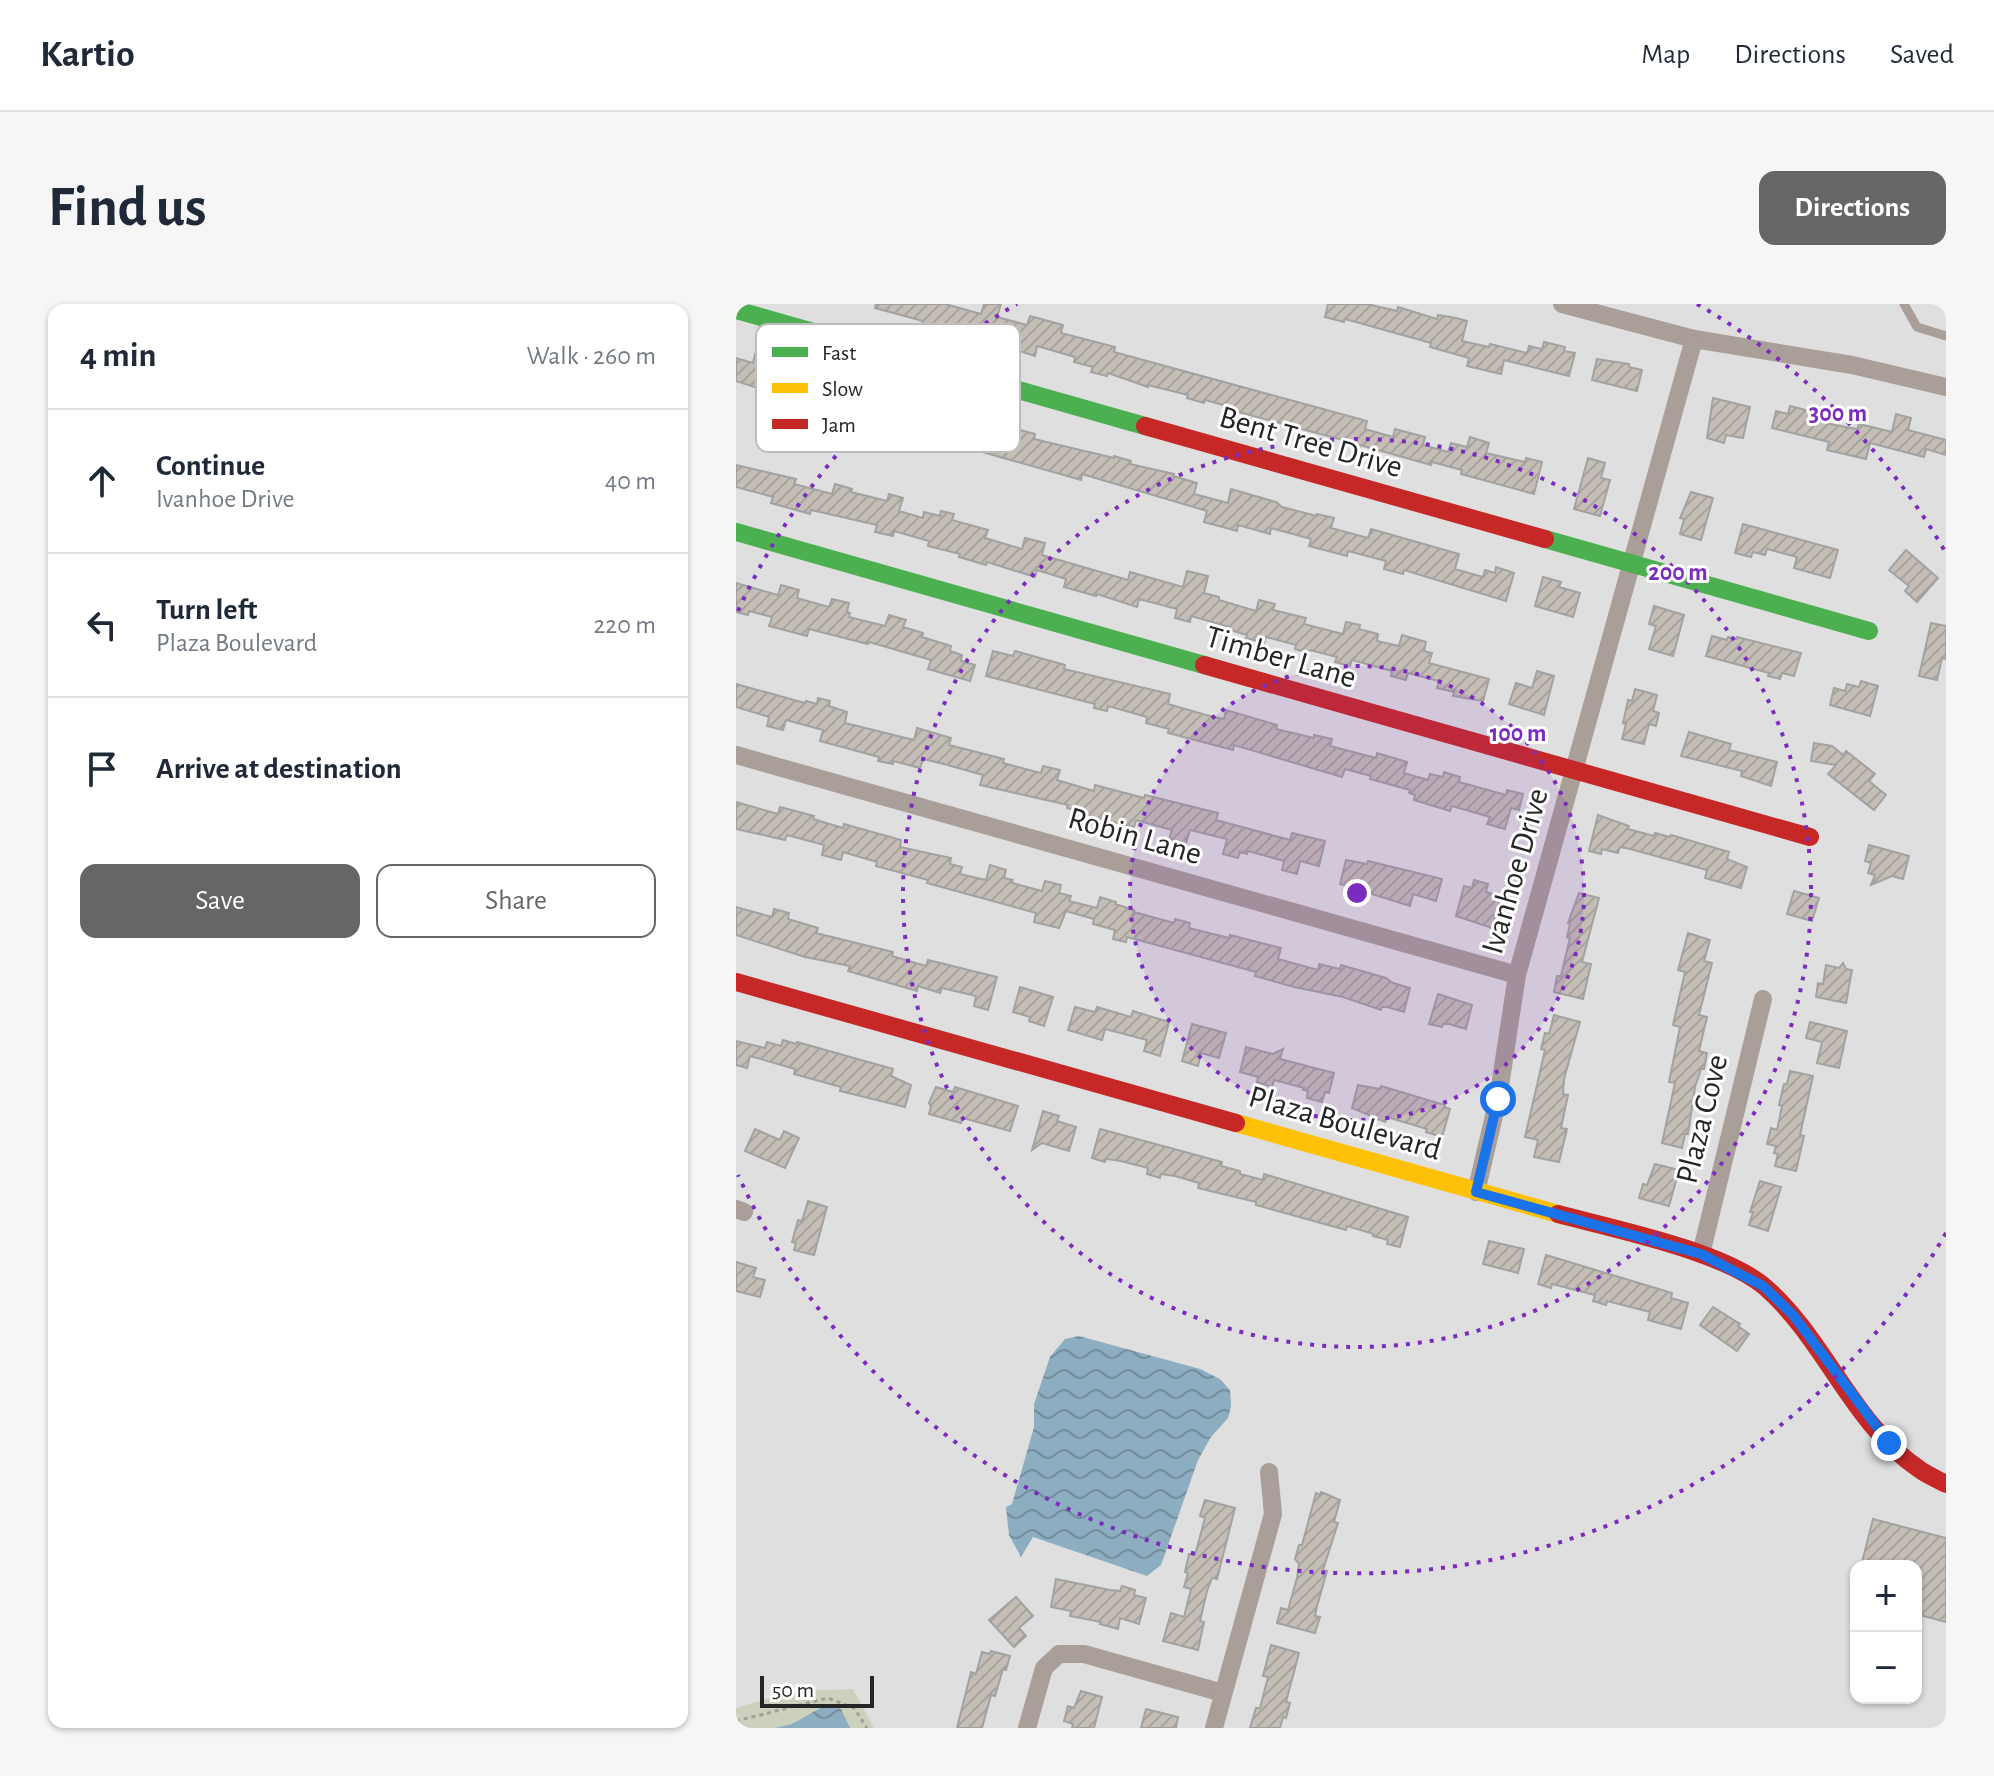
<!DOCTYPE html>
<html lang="en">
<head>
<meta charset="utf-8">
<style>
	:root { --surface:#fff; --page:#f6f6f7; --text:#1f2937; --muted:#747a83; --line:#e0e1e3; --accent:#666 }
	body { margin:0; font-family:"Alegreya Sans",sans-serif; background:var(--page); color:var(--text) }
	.controls { position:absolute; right:24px; bottom:24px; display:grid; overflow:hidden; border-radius:16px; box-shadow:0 2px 6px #0004 }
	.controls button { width:72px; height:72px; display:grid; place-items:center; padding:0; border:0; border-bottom:2px solid var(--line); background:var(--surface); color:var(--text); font:40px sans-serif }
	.scale { position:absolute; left:24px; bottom:20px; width:114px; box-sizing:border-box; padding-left:8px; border:4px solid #252525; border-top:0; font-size:22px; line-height:28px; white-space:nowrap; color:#252525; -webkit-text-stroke:6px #fff; paint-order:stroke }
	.stop { position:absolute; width:24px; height:24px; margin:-18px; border:6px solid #1a73e8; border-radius:50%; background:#fff }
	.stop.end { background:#1a73e8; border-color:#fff; box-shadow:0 2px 8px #0008 }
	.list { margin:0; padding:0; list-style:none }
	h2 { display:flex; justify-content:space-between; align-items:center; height:104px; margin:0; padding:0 32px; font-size:34px }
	h2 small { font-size:26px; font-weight:400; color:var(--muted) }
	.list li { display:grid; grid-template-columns:52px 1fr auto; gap:24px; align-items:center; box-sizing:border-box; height:144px; padding:0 32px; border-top:2px solid var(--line) }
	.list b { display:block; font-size:30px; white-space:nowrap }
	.list p { margin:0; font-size:26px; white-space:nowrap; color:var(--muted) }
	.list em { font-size:26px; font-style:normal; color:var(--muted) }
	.actions { display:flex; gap:16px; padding:24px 32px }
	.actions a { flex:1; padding:18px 0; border:2px solid var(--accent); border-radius:16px; text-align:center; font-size:28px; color:var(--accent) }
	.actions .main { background:var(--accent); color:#fff }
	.icon { flex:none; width:44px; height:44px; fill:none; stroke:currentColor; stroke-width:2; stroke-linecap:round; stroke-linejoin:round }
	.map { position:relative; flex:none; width:1210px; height:1424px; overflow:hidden; border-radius:16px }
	header { display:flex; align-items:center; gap:48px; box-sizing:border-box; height:112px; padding:0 40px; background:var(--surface); border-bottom:2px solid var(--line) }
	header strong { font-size:38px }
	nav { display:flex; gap:44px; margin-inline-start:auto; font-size:28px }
	.intro { display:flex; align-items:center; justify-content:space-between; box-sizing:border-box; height:192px; padding:0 48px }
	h1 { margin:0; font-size:56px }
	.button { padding:20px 36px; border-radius:16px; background:var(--accent); color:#fff; font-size:28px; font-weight:700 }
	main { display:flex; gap:48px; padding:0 48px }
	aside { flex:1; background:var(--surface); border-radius:16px; box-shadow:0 2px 6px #0004 }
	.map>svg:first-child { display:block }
	.green { fill:#cbd1bc }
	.water { fill:url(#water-waves) }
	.building { fill:url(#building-hatch); stroke:#a2a2a2; stroke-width:2 }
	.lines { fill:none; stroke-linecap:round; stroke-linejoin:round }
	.path { stroke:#a49e99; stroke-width:3; stroke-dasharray:4 4; stroke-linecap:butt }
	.lane { stroke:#a99e98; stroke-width:9 }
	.street { stroke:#a99e98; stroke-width:18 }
	.fast { stroke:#4caf50; stroke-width:18 }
	.slow { stroke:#ffc107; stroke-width:18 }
	.jam { stroke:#c62828; stroke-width:18 }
	.route { stroke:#1a73e8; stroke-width:10 }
	.ring { fill:none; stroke:#7b2cbf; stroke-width:4; stroke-dasharray:4 8 }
	.labels { text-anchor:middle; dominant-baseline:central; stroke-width:6; stroke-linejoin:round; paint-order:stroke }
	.street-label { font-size:32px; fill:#252525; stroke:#fff }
	.key { fill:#fff; stroke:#bebebe; stroke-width:2 }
	.key-label { font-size:22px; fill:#252525 }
	.centre { fill:#7b2cbf; stroke:#fff; stroke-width:4 }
	.ring-label { font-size:24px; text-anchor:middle; font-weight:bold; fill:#7b2cbf; stroke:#fff; stroke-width:6; stroke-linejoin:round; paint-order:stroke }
</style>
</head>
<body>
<header>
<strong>Kartio</strong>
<nav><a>Map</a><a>Directions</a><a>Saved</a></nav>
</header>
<div class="intro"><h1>Find us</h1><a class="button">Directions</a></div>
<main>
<aside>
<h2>4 min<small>Walk · 260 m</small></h2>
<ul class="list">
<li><svg class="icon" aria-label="ahead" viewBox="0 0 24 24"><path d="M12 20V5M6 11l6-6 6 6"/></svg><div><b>Continue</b><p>Ivanhoe Drive</p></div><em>40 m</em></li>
<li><svg class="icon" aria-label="left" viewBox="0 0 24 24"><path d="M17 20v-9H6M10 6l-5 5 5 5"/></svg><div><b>Turn left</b><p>Plaza Boulevard</p></div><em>220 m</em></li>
<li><svg class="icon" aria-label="arrive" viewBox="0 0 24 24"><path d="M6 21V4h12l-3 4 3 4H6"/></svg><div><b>Arrive at destination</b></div></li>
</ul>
<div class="actions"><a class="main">Save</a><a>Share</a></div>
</aside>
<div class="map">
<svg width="1210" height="1424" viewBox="0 0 1210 1424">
	<defs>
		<pattern id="water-waves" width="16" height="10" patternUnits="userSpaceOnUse" patternTransform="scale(2)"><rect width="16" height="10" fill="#8dadc0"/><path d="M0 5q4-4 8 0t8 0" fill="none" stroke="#738d9c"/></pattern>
		<pattern id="building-hatch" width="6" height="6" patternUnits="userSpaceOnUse" patternTransform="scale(2)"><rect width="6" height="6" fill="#c4beb6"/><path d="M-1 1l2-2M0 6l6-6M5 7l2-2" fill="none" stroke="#a8a39c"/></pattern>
	</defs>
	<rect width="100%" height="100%" fill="#dfdfdf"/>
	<path class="green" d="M117,1385L138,1424H0V1404L58,1387Z"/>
	<g class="water">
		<path d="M343,1032L464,1065L484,1075L494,1086L495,1102L492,1114L475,1133L462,1156L425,1261L411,1272L297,1233L285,1253L273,1231L270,1203L276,1200L298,1123V1100L314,1053L329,1035Z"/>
		<path d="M96,1401L105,1405L114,1424H39L56,1420L88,1402Z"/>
	</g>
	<g class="building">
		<path d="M140,0H209L245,10L248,0H265L261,13L291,21L294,12L327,21L325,29L379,43L378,48L631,117L629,125L657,133L659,125L689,133L687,141L712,148L715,139L731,143L734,133L753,139L750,149L789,158L790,154L806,158L798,190L725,170L726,166L696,158L695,161L624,141L623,144L606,139L607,136L491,105V102L469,96L468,99L451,94L452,91L412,81V83L372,69L371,72L355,68L357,63L338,58L339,53L301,42L299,52L239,33V31L186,20L187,17L139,4Z"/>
		<path d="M592,0H631L661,7L662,3L701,15L702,11L720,14L731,17L726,37L753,43L754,40L791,49L793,42L806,45L808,38L829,43L828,47L839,49L833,72L768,56L765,70L731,62L733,54L694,43L695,39L609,15L608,18L589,13Z"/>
		<path d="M19,50L34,54L30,66L67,77L71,64L120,79L117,87L177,103L178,97L193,101L192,107L228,117L230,111L245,115L243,123L282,134L284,126L299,130L298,135L378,154V152L395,157L394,160L438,170L437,172L461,179L458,190L492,199L495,185L540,198L546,203L581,212V210L598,214L595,224L632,234L635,225L723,250L719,265L747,273L749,266L759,269L760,263L778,269L770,297L668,266L667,270L648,265L650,257L612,247L611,252L573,242L575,235L535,224L534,230L502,221L501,227L468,218L471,207L346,170L345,176L109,109L107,118L92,113L94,108L0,77V54L17,59Z"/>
		<path d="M861,55L893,60V63L906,66L901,87L856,76Z"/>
		<path d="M977,94L1014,103L1007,134L990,131L988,139L971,134Z"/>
		<path d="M1054,102L1085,110L1083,118L1121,125L1123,120L1156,128L1160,110L1175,114L1172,126L1210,136V151L1190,145L1188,153L1134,139L1130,155L1091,146L1093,138L1036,124L1040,107L1052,110Z"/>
		<path d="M852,154L869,159L865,174L874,176L864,212L838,205Z"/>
		<path d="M0,161L60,175L58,180L96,190L99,180L116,185L115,188L151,197L153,190L167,194L163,207L187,214L188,208L204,212L205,207L218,210L216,216L252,226L249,234L286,245L289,234L309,239L306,251L392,276L394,268L447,283L451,267L472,272L468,289L483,293V296L520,307L523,296L539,300L537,306L570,314L568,320L607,330L610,318L624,321L623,325L642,330L641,337L663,342L666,331L690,338L688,347L696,349L693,359L753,375L747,397L717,392L718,388L701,384L703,377L672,369L670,376L655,372L656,367L616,356L614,362L599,358L601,353L574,346L573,349L559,345L560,341L530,333L528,339L510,334L511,331L494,326V323L455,312L454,318L439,314L441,305L403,295L401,303L361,290L360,292L328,283L330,275L301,266L299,273L251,258L250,261L223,253L224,250L192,242L193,237L158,227L157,232L139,228L141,221L75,206L74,210L35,199L37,193L0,183Z"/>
		<path d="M955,188L977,194L965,236L944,230L948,215L944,214Z"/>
		<path d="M1007,220L1102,246L1094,274L1058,264L1061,253L1031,245L1029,251L1017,248L1015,253L999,249Z"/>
		<path d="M1170,246L1202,274L1181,298L1169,287L1173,282L1153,266Z"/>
		<path d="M807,273L825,278L823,283L844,289L837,313L799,302Z"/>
		<path d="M0,279L42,291L45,281L63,286L61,294L93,303L96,295L113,299L111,308L114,309L113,313L149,322L153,311L170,316L167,323L187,329L186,333L215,342L214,347L226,351L225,357L239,361L234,377L192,365L195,356L133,338L132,340L73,325L71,332L33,322L36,313L13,307L12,311L0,308Z"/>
		<path d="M918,302L948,311L937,352L913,345L920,322L913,320Z"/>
		<path d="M1195,319L1210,322V355L1206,354L1201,376L1183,372Z"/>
		<path d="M976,332L991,336L992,333L1001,335V333L1065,349L1058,372L1046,369L1044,375L1032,372L1033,369L970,352Z"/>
		<path d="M257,347L277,352L279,347L329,361L328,365L434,390L432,400L470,411L488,415L490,406L541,421L540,425L578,434V431L596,435L594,442L640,454L641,449L671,458L668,469L692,476L694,470L707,473L708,468L724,473L723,478L770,491L771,486L787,490L783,506L775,504L769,525L751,520L754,513L716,502L714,507L678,496L679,491L673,489L674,486L634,475L635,472L609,465L606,473L498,441L497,446L432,429L433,425L410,419L411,413L372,402L371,407L358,404L359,400L250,372Z"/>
		<path d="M801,367L818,372L808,411L773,400L780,379L796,384Z"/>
		<path d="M1125,377L1142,382L1134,412L1094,401L1098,384L1109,387L1111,380L1123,383Z"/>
		<path d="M0,380L69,399L70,397L81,400L82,394L94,397L93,402L111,408L109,419L178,436L181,424L215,434L213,441L268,455L267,459L305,469L307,462L324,466L321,476L358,487L359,481L408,494L409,491L482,509L480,516L554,536L556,529L589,537L583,562L564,557L561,570L546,566L548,557L512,547L511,550L504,548L502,554L487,550L491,535L454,526L450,539L433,535L436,526L400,516L398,523L354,512L331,504L332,501L244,481L247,471L208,460L187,455L184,464L157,457V460L142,457L143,453L84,437L87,426L50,416L47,426L31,422L33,413L0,403Z"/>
		<path d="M899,385L921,391L917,407L923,409L920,422L913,420L908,440L886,435L890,420L887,419L892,396L896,397Z"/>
		<path d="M953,428L995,440L993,446L1041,458L1035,482L1005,472L1006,467L945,452Z"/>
		<path d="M1078,439L1096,442L1107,451L1110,447L1139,470L1133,477L1150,491L1138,506L1092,470L1100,461L1075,457Z"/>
		<path d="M0,498L42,510L44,503L78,512L77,515L107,524L108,520L165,536L164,543L215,554L214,560L226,563L224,570L250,576L254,561L270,566L268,574L277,576L276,579L306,587L309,577L325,581L323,589L335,592L333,597L361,604L364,593L380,598L379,600L398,606V608L438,619L439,615L454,619L453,624L493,634L494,631L545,644L542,655L582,666L583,660L604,665L605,661L650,674L657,679L674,684L668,708L651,703H646L645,706L607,693L558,683L519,672L520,668L391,633L390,638L377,635L379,626L357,620L358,615L330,607L323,624L298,618L300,609L191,579L192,576L140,562L141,558L107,548L105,556L86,551L88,541L51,531L49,536L0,525Z"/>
		<path d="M862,511L893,522L892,525L918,532L919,529L934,533L935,531L993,548L991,555L1011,563L1005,584L969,574L971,566L894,545L884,543L882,549L866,545L865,550L853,547Z"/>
		<path d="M1133,541L1173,552L1167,575L1156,572L1135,581L1139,571L1132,569L1135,559L1129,557Z"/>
		<path d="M610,556L631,560L632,557L706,575L700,597L677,590L674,602L604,580Z"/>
		<path d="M738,576L752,580L750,588L765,592L756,624L720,612L728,582L736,584Z"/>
		<path d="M1058,587L1083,594L1076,617L1051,610Z"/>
		<path d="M843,589L863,594L846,658L855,660L847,695L818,688L821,672H825L834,634L831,633L834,620L832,619Z"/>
		<path d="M0,603L36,613L38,605L53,609L52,615L82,624L80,629L157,648L156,652L190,662L192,656L261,673L252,706L238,702L240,692L206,684L204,689L182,682L181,687L112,667L114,662L69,653L0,631Z"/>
		<path d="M952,629L974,636L968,657L976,659L963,711L971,713L963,747L971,749L968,765H965L959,783L952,830H949L946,844L926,839L939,779L933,778L944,723L937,721L949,668L942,666Z"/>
		<path d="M1107,659L1110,665L1116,666L1110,699L1080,693L1082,679L1087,680L1090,661L1103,664Z"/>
		<path d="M284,683L317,693L308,722L293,717L294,713L277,708Z"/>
		<path d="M702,690L736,701L730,725L713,720H707L706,723L693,720Z"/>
		<path d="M339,703L359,708L361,703L395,713L397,707L433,718L424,752L408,747L411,736L369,725L366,736L332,726Z"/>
		<path d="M818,711L844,718L828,775L827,790L832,791L825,824L831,825L823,858L798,853L802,836L789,833L809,746L805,745L809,729L813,730Z"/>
		<path d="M1074,718L1111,727L1103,764L1081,759L1086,738L1070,734Z"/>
		<path d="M456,720L490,729L483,754L465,749L462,762L446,757Z"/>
		<path d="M47,736L60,740L61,738L157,765L155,772L175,781L169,803L104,787L105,783L58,770L59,765L14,752L11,764L0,761V737L29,744L31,738L45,742Z"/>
		<path d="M510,743L537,750L547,745L544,755L598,769L593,789L589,788L586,798L571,794L572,787L567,786L568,784L538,776L536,783L521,778L522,773L504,768Z"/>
		<path d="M1054,767L1077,772L1064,831L1068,832L1060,867L1039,862L1042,850L1038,849L1040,842L1031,840L1035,824L1041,826L1046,802L1043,801L1048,780H1051Z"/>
		<path d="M622,781L644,785L645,782L709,801L708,803L714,805L706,833L690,828L691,825L651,813L649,818L616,804Z"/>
		<path d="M200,783L217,788L219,783L282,802L274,827L227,814L225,819L193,810L195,803L193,799Z"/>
		<path d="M307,807L323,812L321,817L340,823L333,847L306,839L296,846Z"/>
		<path d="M19,825L44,836L48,827L63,834L49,864L9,847Z"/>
		<path d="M364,825L486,858L485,862L504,867V870L527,876L528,870L672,913L664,943L651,940L652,936L637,932L638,930L611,922L610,926L520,901V898L462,884L463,879L439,872L425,870L424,874L411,870L412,864L385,857L370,855L369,858L356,854Z"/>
		<path d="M919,860L943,866L933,902L903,894L907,880L911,881Z"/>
		<path d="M1024,877L1045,883L1032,927L1013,921L1017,908H1014Z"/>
		<path d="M72,897L91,903L78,951L58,946L60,939L56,938L62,916L66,917Z"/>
		<path d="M753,937L788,945L782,969L747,960Z"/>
		<path d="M810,951L936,989L935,994L952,999L945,1025L912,1016L914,1008L871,997L870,1001L857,997L859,991L816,980L815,984L802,980Z"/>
		<path d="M0,958L20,964L17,973L29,976L24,993L0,987Z"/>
		<path d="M977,1003L1004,1020L1002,1022L1013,1030L1001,1047L964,1021Z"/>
		<path d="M585,1188L604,1196L598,1218L602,1219L587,1266L591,1267L581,1302L579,1312L584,1313L579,1329L541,1319L545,1304L552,1306L561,1274L563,1260L559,1255L563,1241H566L580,1189L584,1191Z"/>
		<path d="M469,1196L499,1204L481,1275L476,1274L471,1287L464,1317L468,1318L462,1346L427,1337L435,1309L448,1313L455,1285L448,1283L452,1269L449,1268L453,1250L459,1251L469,1214L464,1212Z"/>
		<path d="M1137,1215L1210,1234V1318L1180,1310V1262H1125Z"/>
		<path d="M320,1275L374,1286L384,1287L386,1282L399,1286L398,1291L410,1294L403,1320L384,1314L382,1325L364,1320L365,1318L334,1312L335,1307L315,1303Z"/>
		<path d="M280,1293L297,1312L283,1324L290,1332L278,1343L253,1316Z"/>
		<path d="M535,1341L563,1349L550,1398L554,1399L550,1414L547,1413L544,1424H514L520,1404H524L532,1373L527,1372Z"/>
		<path d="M255,1347L274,1352L270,1366L267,1365L259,1392L255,1391L246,1424H221L235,1368L240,1370L246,1348L254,1350Z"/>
		<path d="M345,1387L366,1393L358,1424H336L337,1420L328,1417L332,1402L338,1404Z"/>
		<path d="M410,1405L442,1413L440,1424H405Z"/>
	</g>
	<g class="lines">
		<path class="path" d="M0,1417L92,1394L118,1404L131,1424"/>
		<path class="lane" d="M1168,0L1181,23L1210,32"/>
		<g class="street">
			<path d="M826,0L958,35L1116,61L1210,83"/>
			<path d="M0,451L781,671"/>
			<path d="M740,888L762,795L781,671L958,35"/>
			<path d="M0,905L8,908"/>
			<path d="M965,950L1027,695"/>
			<path d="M291,1424L308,1364L323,1350H348L487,1389"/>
			<path d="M478,1424L537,1210L533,1168"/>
		</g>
		<g class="fast">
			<path d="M0,6L409,122"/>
			<path d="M0,228L468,361"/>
			<path d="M809,235L1133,327"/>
		</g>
		<path class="slow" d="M500,819L822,910"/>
		<g class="jam">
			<path d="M409,122L809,235"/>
			<path d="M468,361L1074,533"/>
			<path d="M0,678L500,819"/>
			<path d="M822,910C878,925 987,947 1029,983C1089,1035 1116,1120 1183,1165C1191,1171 1201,1175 1210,1180"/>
		</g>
	</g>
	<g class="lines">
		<path class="route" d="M762,795L740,888L965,950L1027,982L1057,1011L1153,1139"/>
	</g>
	<circle cx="621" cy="589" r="227" fill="#7b2cbf" fill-opacity=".12"/>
	<g class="ring">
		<circle cx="621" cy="589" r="227"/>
		<circle cx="621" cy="589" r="454"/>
		<path d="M1210 929A680 680 0 0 1 2 871M2 307A680 680 0 0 1 281 0M961 0A680 680 0 0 1 1210 249"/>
	</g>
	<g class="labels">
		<g class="street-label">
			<text transform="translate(575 138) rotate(16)">Bent Tree Drive</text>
			<text transform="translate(545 353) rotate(16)">Timber Lane</text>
			<text transform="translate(399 532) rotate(16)">Robin Lane</text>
			<text transform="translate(779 567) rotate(-74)">Ivanhoe Drive</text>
			<text transform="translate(966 815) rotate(-76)">Plaza Cove</text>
			<text transform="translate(609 819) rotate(16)">Plaza Boulevard</text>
		</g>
	</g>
	<rect x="20" y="20" width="264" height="128" rx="12" class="key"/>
	<rect x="36" y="43" width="36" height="10" fill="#4caf50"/>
	<rect x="36" y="79" width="36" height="10" fill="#ffc107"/>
	<rect x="36" y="115" width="36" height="10" fill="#c62828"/>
	<g class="key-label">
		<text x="86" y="56">Fast</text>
		<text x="86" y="92">Slow</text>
		<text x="86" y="128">Jam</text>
	</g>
	<circle cx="621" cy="589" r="12" class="centre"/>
	<g class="ring-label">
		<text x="1102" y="117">300 m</text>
		<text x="942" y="276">200 m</text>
		<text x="782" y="437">100 m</text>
	</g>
</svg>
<div class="controls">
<button>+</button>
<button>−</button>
</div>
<div class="scale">50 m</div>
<div class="stop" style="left:762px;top:795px"></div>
<div class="stop end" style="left:1153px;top:1139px"></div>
</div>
</main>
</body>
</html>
